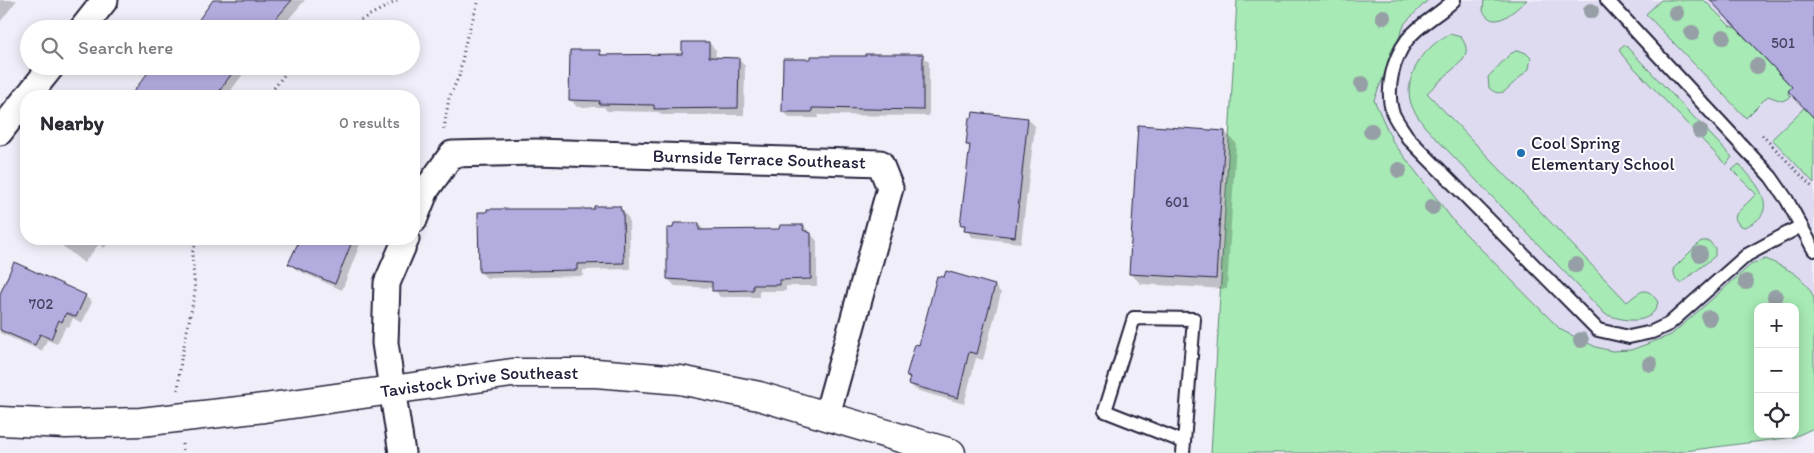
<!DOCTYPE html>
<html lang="en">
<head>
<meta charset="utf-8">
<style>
	:root { --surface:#fff; --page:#f7f7f7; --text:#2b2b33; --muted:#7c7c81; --line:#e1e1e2 }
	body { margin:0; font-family:Itim,sans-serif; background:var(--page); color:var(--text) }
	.controls { position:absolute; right:15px; bottom:15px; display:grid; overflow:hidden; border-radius:10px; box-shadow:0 2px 12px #0003 }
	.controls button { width:45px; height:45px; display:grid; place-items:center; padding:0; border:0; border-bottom:1px solid var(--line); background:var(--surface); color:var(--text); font:25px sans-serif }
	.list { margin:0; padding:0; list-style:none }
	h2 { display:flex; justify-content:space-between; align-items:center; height:65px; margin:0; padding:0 20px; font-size:21px }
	h2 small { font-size:16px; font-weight:400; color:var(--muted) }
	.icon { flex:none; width:28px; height:28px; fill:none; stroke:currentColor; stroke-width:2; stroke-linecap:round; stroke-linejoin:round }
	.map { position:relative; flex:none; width:1814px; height:453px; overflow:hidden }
	.search { position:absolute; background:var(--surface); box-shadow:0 2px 12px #0003; left:20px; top:20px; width:400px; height:55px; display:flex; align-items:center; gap:12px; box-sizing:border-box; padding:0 18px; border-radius:28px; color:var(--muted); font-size:19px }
	.panel { position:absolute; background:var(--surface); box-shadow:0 2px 12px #0003; left:20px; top:90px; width:400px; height:155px; border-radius:20px }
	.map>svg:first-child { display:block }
	.built { fill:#dedbf1 }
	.green { fill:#a7eab5; stroke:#648678; fill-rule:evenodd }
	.shadow { fill:#0003 }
	.building { fill:#b3addf; stroke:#22223b }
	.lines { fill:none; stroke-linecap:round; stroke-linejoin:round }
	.lane-casing { stroke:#22223b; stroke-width:16 }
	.street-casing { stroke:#22223b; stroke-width:29 }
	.secondary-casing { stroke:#22223b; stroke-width:31 }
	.path { stroke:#22223b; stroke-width:3; stroke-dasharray:1 4; stroke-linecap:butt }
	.lane { stroke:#fff; stroke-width:12 }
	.street { stroke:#fff; stroke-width:25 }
	.secondary { stroke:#fff; stroke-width:28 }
	.tree { fill:#959fa5 }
	.poi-dot { fill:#1f6fb2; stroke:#fff; stroke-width:2 }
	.labels { text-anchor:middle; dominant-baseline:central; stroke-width:4; stroke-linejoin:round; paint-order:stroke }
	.number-label { font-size:15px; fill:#464564 }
	.poi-label { font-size:18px; fill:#22223b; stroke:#fff; text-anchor:start }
	.street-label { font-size:18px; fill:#22223b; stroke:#fff }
</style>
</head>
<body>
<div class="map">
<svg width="1814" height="453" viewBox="0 0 1814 453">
	<rect width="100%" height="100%" fill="#f0eff9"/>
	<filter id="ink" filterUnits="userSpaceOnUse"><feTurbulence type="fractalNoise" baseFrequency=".02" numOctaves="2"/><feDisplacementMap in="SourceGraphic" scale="10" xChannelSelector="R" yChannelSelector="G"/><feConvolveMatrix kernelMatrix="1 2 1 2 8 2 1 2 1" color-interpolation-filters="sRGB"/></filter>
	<g filter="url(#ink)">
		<path class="built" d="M1237,0H1814V422L1795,307H1758L1629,453H1211Z"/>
		<g class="green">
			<path d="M1237,0H1428L1405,23L1374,100L1393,142L1456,224L1561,330L1596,347L1612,351L1631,350L1671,335L1753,263L1766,259C1789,270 1803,274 1814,298V428L1794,437L1669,453H1211ZM1758,307H1795V434H1758Z"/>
			<path d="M1484,0H1527C1515,9 1495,33 1483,11Z"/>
			<path d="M1661,0H1704L1730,26L1736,28L1792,87L1788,94L1791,97L1782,101L1768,96L1746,118L1646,14Z"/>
			<path d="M1450,34L1461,37C1467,46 1468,51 1463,60L1427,93L1627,302C1641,291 1646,284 1658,302C1653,327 1622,321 1605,314L1425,127C1419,118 1412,110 1410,100C1404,74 1427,44 1450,34Z"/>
			<path d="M1625,45L1732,157L1726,165L1623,56L1619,50Z"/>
			<path d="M1518,50L1526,53L1531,58L1529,69L1504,92C1497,94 1494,92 1489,88L1488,77L1510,54Z"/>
			<path d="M1804,108L1814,110V183L1772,139Z"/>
			<path d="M1739,164C1756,182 1784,213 1744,227L1739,225L1735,219L1736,214L1756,194L1732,170Z"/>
			<path d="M1701,241H1709L1715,248V256L1681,283L1676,280L1673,269Z"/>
		</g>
		<g class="shadow">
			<path d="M0,0H17L0,22Z"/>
			<path d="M221,0H305L280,29H193Z"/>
			<path d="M709,43L716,50L715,59H738L745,66L744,115H662L658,112L607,111L604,107H577L571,100L600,52L604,56L683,55Z"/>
			<path d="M922,56L929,62V116L818,115V118H790L784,112Z"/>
			<path d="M154,66H239L237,68L243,74L227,96H126L129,93L132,96Z"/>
			<path d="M1028,119L1035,126L1021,243L972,237L962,224L971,148L967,145Z"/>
			<path d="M1225,132L1236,143L1227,289L1141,284L1130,273Z"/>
			<path d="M620,207L629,219L630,269L583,270V276L487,278L480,272L596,210Z"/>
			<path d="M699,225L706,232L781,230L804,226L817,241V286H786V291H759V297H720L714,288L675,286L668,279Z"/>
			<path d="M54,239H112L104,248L99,244L84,263Z"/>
			<path d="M300,239H362L342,290L297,270L290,264Z"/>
			<path d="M995,286L1001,293L983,360L976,358L964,404L916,390L909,383L910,379L907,376L920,347Z"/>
			<path d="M85,296L92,302L82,323L73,318L69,328L66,326L57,344L47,340L42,351L0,333V297Z"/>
		</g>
		<g class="building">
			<path d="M213,0H292L267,29H192Z"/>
			<path d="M1710,0H1814V118L1788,91L1792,87Z"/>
			<path d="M682,42H709V57L739,58L738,108L654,109V105L599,104L600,101L569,100L570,50H600V55L682,54Z"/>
			<path d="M865,54H923V110L812,108V112H782L783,59H811V56H866Z"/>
			<path d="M153,66H237L216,96H130Z"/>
			<path d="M973,112L1028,118L1015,237L964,231L965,225H960L970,145H966L969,118H972Z"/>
			<path d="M1138,125L1225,131L1216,279L1129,274Z"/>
			<path d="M594,206H620L621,211H623L624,263L577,264V270L479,272L478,212H487V209H594Z"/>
			<path d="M674,223H699V230L779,229L780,225H804L803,230L811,233V279L780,280V285H753V290L712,291V282L667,279V228H673Z"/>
			<path d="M300,239H353L335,284L288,264Z"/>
			<path d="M14,262L86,295L76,317L66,313L62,322L59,320L51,339L40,334L35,345L0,330V294Z"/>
			<path d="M946,271L995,285L977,354L969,352L958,398L908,384L910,377L906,376L915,344L919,345L937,276L944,277Z"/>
		</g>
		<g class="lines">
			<defs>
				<g id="lane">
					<path d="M1454,0C1440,14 1419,24 1407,40C1393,59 1386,88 1392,111C1395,120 1403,129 1408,138L1598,330L1629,337L1652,332L1669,324L1747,255L1801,226"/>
					<path d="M1607,0L1771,177L1787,200L1814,250"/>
					<path d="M1183,453L1184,442L1194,319L1134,318L1105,411L1184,442"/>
				</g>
				<g id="street">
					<path d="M82,29L105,0"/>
					<path d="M28,96L52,66"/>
					<path d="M0,132L26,98"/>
					<path id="s1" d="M414,220L426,190L452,154L536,152L880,163L890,188L827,415"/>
					<path d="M402,453L385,343L387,283L406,239"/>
				</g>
				<g id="secondary">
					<path id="s2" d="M0,421L66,424L141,422L264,408L512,373H596L680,380L759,396L951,453"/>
				</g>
			</defs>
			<use href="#lane" class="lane-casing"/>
			<use href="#street" class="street-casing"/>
			<use href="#secondary" class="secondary-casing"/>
			<g class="path">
				<path d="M343,29L399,0"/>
				<path d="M268,96L291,66"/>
				<path d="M444,129L449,98L459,76L467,36L479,0"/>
				<path d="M1762,135L1814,189"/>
				<path d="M178,390L181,360L195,292L192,253L198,239"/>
				<path d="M182,444L183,453"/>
			</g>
			<use href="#lane" class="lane"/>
			<use href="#street" class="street"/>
			<use href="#secondary" class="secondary"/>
		</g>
		<g class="tree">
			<circle cx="1591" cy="11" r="8"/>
			<circle cx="1676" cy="13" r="8"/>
			<circle cx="1383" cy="17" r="8"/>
			<circle cx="1692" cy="33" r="8"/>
			<circle cx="1723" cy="37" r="8"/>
			<circle cx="1757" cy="66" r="8"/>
			<circle cx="1362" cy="84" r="8"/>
			<circle cx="1371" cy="131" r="8"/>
			<circle cx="1700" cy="131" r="8"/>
			<circle cx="1399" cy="170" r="8"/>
			<circle cx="1432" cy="207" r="8"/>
			<circle cx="1700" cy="254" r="8"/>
			<circle cx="1576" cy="265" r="8"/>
			<circle cx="1746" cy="282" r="8"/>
			<circle cx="1775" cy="297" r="8"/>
			<circle cx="1709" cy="318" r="8"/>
			<circle cx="1581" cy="340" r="8"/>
			<circle cx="1650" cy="364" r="8"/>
		</g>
	</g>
	<circle class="poi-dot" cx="1521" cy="153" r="5"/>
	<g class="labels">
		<g class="number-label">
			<text x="1783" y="43">501</text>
			<text x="1177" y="202">601</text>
			<text x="41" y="304">702</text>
		</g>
		<g class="poi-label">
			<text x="1531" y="143">Cool Spring<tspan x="1531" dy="21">Elementary School</tspan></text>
		</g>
		<g class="street-label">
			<text stroke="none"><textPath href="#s1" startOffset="384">Burnside Terrace Southeast</textPath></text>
			<text stroke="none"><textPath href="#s2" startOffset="482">Tavistock Drive Southeast</textPath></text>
		</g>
	</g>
</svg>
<div class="controls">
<button>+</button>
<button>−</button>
<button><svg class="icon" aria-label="locate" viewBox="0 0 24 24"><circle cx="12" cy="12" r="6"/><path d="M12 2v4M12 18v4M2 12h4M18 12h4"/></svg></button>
</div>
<div class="search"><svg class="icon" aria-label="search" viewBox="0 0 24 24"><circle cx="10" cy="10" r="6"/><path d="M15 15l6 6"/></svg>Search here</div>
<section class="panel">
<h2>Nearby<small>0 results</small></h2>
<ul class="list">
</ul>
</section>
</div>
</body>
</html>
